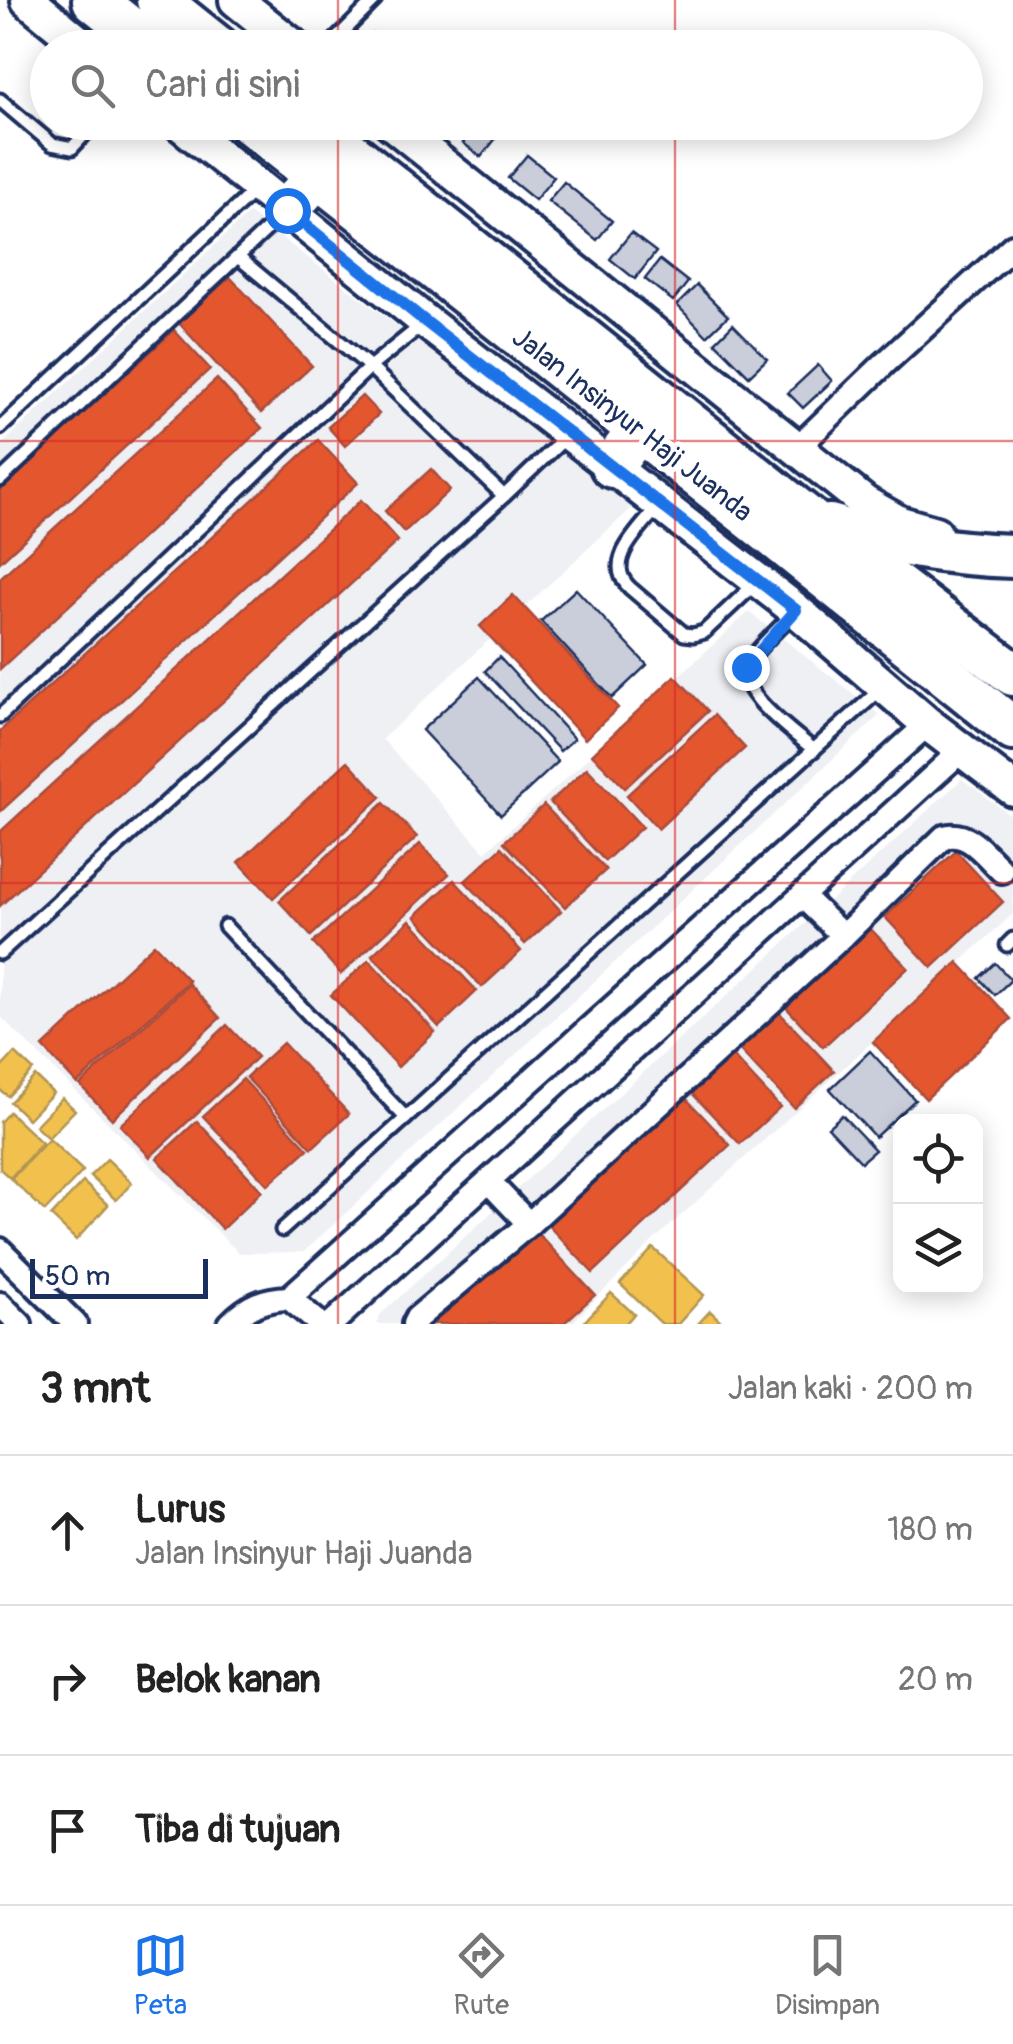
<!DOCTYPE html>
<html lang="id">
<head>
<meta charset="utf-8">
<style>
	:root { --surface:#fff; --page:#f2f2f2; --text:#222; --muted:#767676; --line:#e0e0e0; --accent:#1a73e8 }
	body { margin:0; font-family:Pangolin,sans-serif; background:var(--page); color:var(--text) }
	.controls { position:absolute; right:30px; bottom:30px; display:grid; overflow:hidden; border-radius:20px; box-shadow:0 5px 25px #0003 }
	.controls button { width:90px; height:90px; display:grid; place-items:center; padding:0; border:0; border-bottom:2px solid var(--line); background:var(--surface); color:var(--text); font:50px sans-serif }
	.scale { position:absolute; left:30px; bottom:25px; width:178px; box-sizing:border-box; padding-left:10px; border:5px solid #1b2f5e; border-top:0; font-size:28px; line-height:35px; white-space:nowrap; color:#1b2f5e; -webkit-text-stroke:8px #fff; paint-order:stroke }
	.stop { position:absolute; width:30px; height:30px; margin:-22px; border:8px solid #1a73e8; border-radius:50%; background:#fff }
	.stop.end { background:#1a73e8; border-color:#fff; box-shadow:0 2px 10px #0008 }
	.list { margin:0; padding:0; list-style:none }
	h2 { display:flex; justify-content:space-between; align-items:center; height:130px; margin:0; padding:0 40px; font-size:42px }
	h2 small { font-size:32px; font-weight:400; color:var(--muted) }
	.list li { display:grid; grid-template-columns:65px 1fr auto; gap:30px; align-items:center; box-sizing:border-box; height:150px; padding:0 40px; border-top:2px solid var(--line) }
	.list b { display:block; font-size:38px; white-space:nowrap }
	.list p { margin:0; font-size:32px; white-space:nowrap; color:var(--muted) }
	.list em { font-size:32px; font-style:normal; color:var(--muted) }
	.icon { flex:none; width:55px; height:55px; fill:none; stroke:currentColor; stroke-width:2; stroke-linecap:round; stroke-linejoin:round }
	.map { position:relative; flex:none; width:1013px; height:1324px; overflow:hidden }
	.search { position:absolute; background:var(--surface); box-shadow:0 5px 25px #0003; left:30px; right:30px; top:30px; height:110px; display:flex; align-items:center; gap:25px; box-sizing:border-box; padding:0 35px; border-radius:55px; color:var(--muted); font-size:38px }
	.sheet { height:580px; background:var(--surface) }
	nav { display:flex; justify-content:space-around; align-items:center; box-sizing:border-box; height:140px; border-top:2px solid var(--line); background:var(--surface); font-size:28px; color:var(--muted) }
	nav a { display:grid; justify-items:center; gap:5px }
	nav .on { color:var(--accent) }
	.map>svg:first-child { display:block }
	.built { fill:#eff0f4 }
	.homes { fill:#f2c14e; stroke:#b29553; stroke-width:2.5 }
	.shops { fill:#e4572e; stroke:#a84b3c; stroke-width:2.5 }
	.building { fill:#caceda; stroke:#1b2f5e; stroke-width:2.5 }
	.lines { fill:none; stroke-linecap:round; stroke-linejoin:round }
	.lane-casing { stroke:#1b2f5e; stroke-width:19 }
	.street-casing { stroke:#1b2f5e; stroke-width:30 }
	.secondary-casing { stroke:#1b2f5e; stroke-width:40 }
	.highway-casing { stroke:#1b2f5e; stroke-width:50 }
	.lane { stroke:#fff; stroke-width:11 }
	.street { stroke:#fff; stroke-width:22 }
	.secondary { stroke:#fff; stroke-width:32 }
	.highway { stroke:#fff; stroke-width:42 }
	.route { stroke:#1a73e8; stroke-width:12 }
	.grid { fill:none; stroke:#d62828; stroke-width:2.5; stroke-opacity:0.55 }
	.labels { text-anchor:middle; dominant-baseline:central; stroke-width:10; stroke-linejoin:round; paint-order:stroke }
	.street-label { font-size:28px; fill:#1b2f5e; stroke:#fff }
</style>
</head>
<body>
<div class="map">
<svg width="1013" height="1324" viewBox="0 0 1013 1324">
	<rect width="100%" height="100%" fill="#fff"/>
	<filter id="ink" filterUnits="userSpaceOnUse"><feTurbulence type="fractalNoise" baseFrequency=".01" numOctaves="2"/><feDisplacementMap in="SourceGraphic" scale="20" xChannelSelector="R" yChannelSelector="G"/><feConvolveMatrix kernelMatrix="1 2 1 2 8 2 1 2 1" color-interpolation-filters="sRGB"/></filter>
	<g filter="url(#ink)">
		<g class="built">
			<path d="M249,213L634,506L382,739L485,852L749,612L880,715L304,1252L239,1253L0,1016V446Z"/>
			<path d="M962,779L1013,817V914L654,1240L571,1324H377L380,1315Z"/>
		</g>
		<g class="homes">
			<path d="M15,1053L33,1070L8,1096L0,1090V1069Z"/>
			<path d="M35,1076L53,1093L28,1119L10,1102Z"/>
			<path d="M62,1098L75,1110L48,1138L35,1126Z"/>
			<path d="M9,1112L42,1143L10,1178L0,1169V1122Z"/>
			<path d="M49,1139L83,1171L45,1211L11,1179Z"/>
			<path d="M107,1159L132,1183L116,1200L90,1176Z"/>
			<path d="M83,1182L108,1205L76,1240L51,1216Z"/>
			<path d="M653,1248L704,1295L678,1324H662L620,1284Z"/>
			<path d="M611,1293L634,1314L625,1324H588L585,1321Z"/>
			<path d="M710,1311L724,1324H698Z"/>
		</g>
		<g class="shops">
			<path d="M230,277L312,366L261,413L179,323Z"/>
			<path d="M174,330L210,369L0,562V490Z"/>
			<path d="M217,379L262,428L0,669V578Z"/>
			<path d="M362,396L379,414L345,446L328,427Z"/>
			<path d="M318,440L358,483L0,812V731Z"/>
			<path d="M431,469L450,490L404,532L385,511Z"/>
			<path d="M361,500L398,541L0,906V832Z"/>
			<path d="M513,595L618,708L585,739L480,626Z"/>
			<path d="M675,676L708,711L625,788L592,754Z"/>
			<path d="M714,715L745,748L658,829L627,795Z"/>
			<path d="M348,761L381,797L273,898L239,862Z"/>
			<path d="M587,768L642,827L605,861L550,802Z"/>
			<path d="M384,803L417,837L311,936L279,901Z"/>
			<path d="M544,805L606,870L565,907L504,842Z"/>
			<path d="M420,844L449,874L341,974L313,943Z"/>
			<path d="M502,847L561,911L525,944L465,881Z"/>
			<path d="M956,851L1003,902L932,968L885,917Z"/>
			<path d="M454,880L521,951L482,987L415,916Z"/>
			<path d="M410,920L477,991L439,1027L372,955Z"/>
			<path d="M867,925L908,968L823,1047L782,1003Z"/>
			<path d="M154,944L189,981L77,1084L43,1047Z"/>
			<path d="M369,960L435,1032L398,1067L331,995Z"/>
			<path d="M958,962L1011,1019L926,1099L873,1042Z"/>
			<path d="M189,984L220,1018L112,1119L80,1085Z"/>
			<path d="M778,1011L834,1071L794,1108L738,1048Z"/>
			<path d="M227,1025L257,1057L150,1157L120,1125Z"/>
			<path d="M283,1043L349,1114L312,1148L246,1077Z"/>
			<path d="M729,1052L780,1107L740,1144L689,1090Z"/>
			<path d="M243,1079L308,1149L268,1185L203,1116Z"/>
			<path d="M681,1093L730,1145L593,1273L544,1221Z"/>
			<path d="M197,1121L262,1191L222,1229L157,1158Z"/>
			<path d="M533,1228L595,1295L563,1324H428Z"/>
		</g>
		<g class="building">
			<path d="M373,33L390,48H361Z"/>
			<path d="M441,122H467L457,135Z"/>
			<path d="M479,123L497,137L481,157L463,143Z"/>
			<path d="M527,155L554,177L535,200L508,178Z"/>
			<path d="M564,182L612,221L597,240L548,201Z"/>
			<path d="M631,233L656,252L635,279L610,259Z"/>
			<path d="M660,260L688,282L673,301L645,279Z"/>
			<path d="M697,285L728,316L707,336L677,305Z"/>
			<path d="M733,324L767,359L749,376L715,342Z"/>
			<path d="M818,365L832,381L803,408L788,393Z"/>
			<path d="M576,589L647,665L612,698L541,621Z"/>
			<path d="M499,657L574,739L560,751L485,671Z"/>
			<path d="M479,677L558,762L501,815L422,730Z"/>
			<path d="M995,963L1011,980L995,995L979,978Z"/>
			<path d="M870,1051L915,1100L875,1137L830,1089Z"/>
			<path d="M842,1115L875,1150L861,1162L828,1127Z"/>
		</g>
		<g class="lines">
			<defs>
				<g id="lane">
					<path d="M327,48L375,0"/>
					<path d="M0,100L52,144L72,148L96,122"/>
					<path d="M238,257L370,367L504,496"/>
					<path d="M0,428L255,190"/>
					<path d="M0,480L280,217"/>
					<path d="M658,507C640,529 602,562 630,588L684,634L693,635L704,632L757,582"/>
					<path d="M795,612C783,624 752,653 746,666C736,692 796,734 814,750"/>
					<path d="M0,716L370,367L422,325"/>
					<path d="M225,926L406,1118"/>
					<path d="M1007,945L1013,939"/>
					<path d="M0,953L504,496L566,437"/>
					<path d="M282,1230L882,688"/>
				</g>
				<g id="street">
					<path d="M798,447L884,364L1013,246"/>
					<path d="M802,896L843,936"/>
					<path d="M489,1182L529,1224"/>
					<path d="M0,1250L75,1324"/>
					<path d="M289,1298L320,1324"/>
					<path d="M0,1304L20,1324"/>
					<path d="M230,1324C248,1305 264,1299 289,1298L928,724"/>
					<path d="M331,1324L962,750"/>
					<path d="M414,1324L417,1318L529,1224L843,936L944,837C969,830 985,855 1002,871"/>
				</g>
				<g id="secondary">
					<path d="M28,0L86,48"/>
					<path d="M236,0L296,48"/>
					<path d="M178,122L426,322L796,610L928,724L1013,789"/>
					<path d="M390,122L865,503L900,523L935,533"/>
				</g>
				<g id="highway">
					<path d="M94,0L154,48"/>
					<path d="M158,0L218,48"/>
					<path d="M249,122L767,531L1013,729"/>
					<path d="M312,122L810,520L1013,674"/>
					<path d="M287,210L317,176"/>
					<path d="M612,466L638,431"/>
					<path d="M830,526C888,544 952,554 1013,556"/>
				</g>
			</defs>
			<use href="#lane" class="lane-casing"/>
			<use href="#street" class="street-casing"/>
			<use href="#secondary" class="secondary-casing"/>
			<use href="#highway" class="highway-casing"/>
			<use href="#lane" class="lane"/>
			<use href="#street" class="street"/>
			<use href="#secondary" class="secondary"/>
			<use href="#highway" class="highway"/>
		</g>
	</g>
	<g class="lines" filter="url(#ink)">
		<path class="route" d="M287,210L426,322L796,610L746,667"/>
	</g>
	<path class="grid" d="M338,0V48M675,0V48M338,122V1324M675,122V1324M0,441H1013M0,883H1013"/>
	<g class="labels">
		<g class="street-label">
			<text transform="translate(632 425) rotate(38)">Jalan Insinyur Haji Juanda</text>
		</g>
	</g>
</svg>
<div class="controls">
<button><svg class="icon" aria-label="locate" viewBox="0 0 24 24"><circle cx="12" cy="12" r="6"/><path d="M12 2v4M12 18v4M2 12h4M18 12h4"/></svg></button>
<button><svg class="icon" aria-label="layers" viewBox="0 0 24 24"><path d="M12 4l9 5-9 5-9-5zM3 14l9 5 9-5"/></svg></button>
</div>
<div class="scale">50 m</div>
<div class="stop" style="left:287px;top:210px"></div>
<div class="stop end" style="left:746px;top:667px"></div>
<div class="search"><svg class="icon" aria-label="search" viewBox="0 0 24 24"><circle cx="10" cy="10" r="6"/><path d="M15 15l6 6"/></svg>Cari di sini</div>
</div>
<section class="sheet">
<h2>3 mnt<small>Jalan kaki · 200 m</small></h2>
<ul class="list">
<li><svg class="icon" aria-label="ahead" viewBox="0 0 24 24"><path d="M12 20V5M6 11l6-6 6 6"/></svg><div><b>Lurus</b><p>Jalan Insinyur Haji Juanda</p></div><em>180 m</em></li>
<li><svg class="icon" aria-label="right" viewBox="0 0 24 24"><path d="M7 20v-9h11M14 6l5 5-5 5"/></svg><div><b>Belok kanan</b></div><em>20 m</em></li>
<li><svg class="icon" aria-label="arrive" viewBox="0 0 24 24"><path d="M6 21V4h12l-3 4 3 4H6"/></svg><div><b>Tiba di tujuan</b></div></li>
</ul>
</section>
<nav>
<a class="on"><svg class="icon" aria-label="map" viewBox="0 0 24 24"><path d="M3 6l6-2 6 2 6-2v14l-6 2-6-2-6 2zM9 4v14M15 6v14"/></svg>Peta</a>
<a><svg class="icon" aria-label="directions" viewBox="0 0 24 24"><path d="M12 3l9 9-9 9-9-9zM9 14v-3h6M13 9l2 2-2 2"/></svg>Rute</a>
<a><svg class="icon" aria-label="saved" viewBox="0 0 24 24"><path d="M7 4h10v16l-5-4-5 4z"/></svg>Disimpan</a>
</nav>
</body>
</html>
